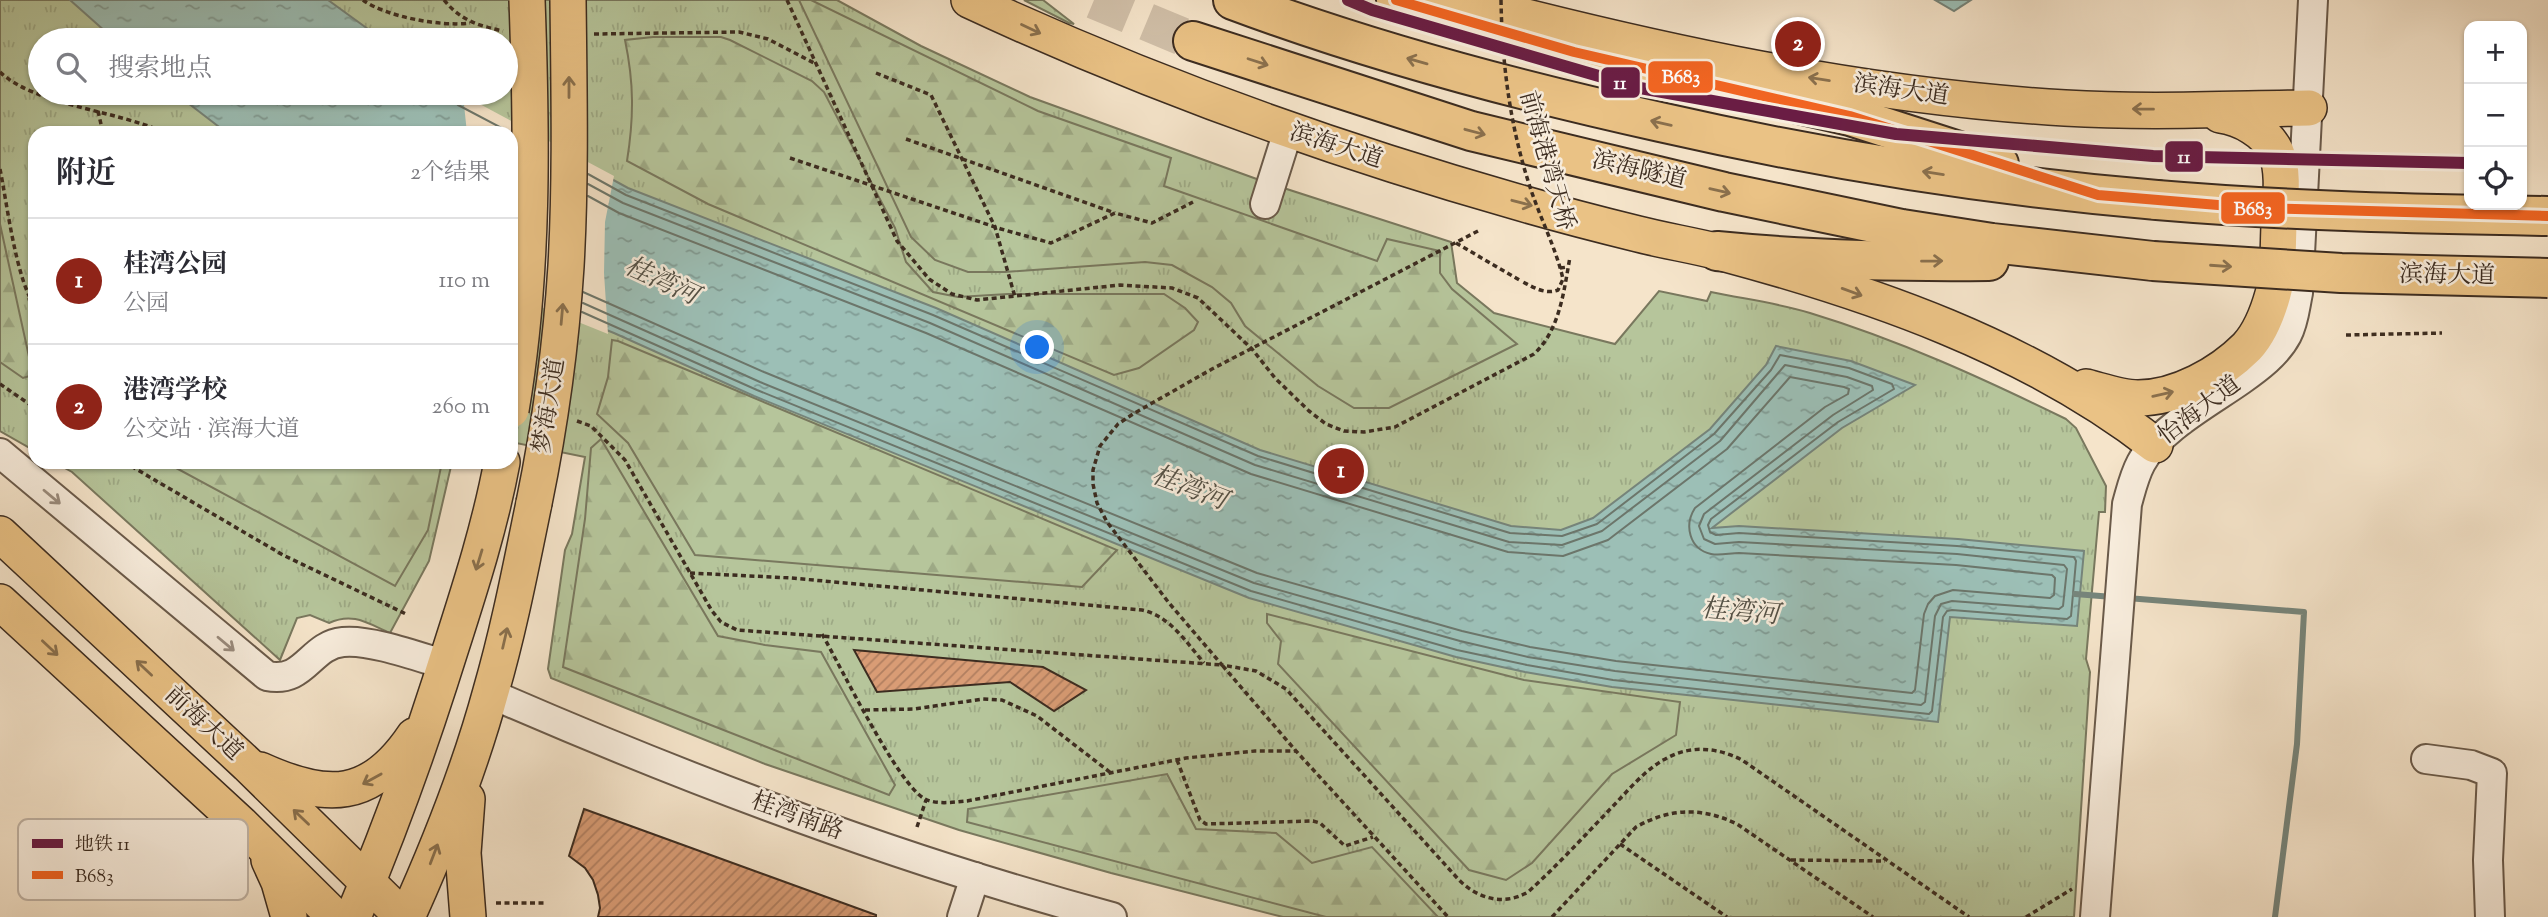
<!DOCTYPE html>
<html lang="zh">
<head>
<meta charset="utf-8">
<style>
	:root { --surface:#fff; --page:#f2f2f3; --text:#2b2b33; --muted:#7c7c81; --line:#e1e1e2; --accent:#8f2418 }
	body { margin:0; font-family:"Sorts Mill Goudy","Noto Serif SC",serif; background:var(--page); color:var(--text) }
	.controls { position:absolute; right:21px; top:21px; display:grid; overflow:hidden; border-radius:14px; box-shadow:0 2px 5px #0004 }
	.controls button { width:63px; height:63px; display:grid; place-items:center; padding:0; border:0; border-bottom:2px solid var(--line); background:var(--surface); color:var(--text); font:35px sans-serif }
	.you { position:absolute; left:1038px; top:348px; width:24px; height:24px; margin:-18px; border:5px solid #fff; border-radius:50%; background:#1a73e8; box-shadow:0 0 0 10px #1a73e833 }
	.badge { display:grid; place-items:center; width:46px; height:46px; border-radius:50%; background:var(--accent); color:#fff; font-size:23px; font-weight:700 }
	.pin { position:absolute; translate:-50% -50%; border:4px solid #fff; box-shadow:0 2px 7px #0006 }
	.list { margin:0; padding:0; list-style:none }
	h2 { display:flex; justify-content:space-between; align-items:center; height:91px; margin:0; padding:0 28px; font-size:30px }
	h2 small { font-size:23px; font-weight:400; color:var(--muted) }
	.list li { display:grid; grid-template-columns:46px 1fr auto; gap:21px; align-items:center; box-sizing:border-box; height:126px; padding:0 28px; border-top:2px solid var(--line) }
	.list b { display:block; font-size:26px; white-space:nowrap }
	.list p { margin:0; font-size:23px; white-space:nowrap; color:var(--muted) }
	.list em { font-size:23px; font-style:normal; color:var(--muted) }
	.icon { flex:none; width:38px; height:38px; fill:none; stroke:currentColor; stroke-width:2; stroke-linecap:round; stroke-linejoin:round }
	.map { position:relative; flex:none; width:2548px; height:917px; overflow:hidden }
	.search { position:absolute; background:var(--surface); box-shadow:0 2px 5px #0004; left:28px; top:28px; width:490px; height:77px; display:flex; align-items:center; gap:18px; box-sizing:border-box; padding:0 24px; border-radius:38px; color:var(--muted); font-size:26px }
	.panel { position:absolute; background:var(--surface); box-shadow:0 2px 5px #0004; left:28px; top:126px; width:490px; height:343px; border-radius:21px }
	.map>svg:first-child { display:block }
	.grass { fill:url(#grass-tufts); stroke:#79785e; stroke-width:2; fill-rule:evenodd }
	.forest { fill:url(#forest-firs); stroke:#79785e; stroke-width:2 }
	.water { fill:url(#water-ripples); stroke:#76847a; stroke-width:2 }
	.pier { fill:#f5e4ca }
	.lines { fill:none; stroke-linecap:round; stroke-linejoin:round }
	.shore { stroke:#6c766b; stroke-width:2 }
	.stream { stroke:#76847a; stroke-width:6 }
	.building { fill:url(#building-hatch); stroke:#3c2c20; stroke-width:2 }
	.highway-tunnel { stroke:#d0bfa8; stroke-width:38; stroke-dasharray:38 19; stroke-linecap:butt }
	.minor-casing { stroke:#6a5a4a; stroke-width:32 }
	.major-casing { stroke:#3c2c20; stroke-width:38 }
	.highway-casing { stroke:#3c2c20; stroke-width:42 }
	.path { stroke:#3c2c20; stroke-width:3.5; stroke-dasharray:5 3.5; stroke-linecap:butt }
	.minor { stroke:#f8eddd; stroke-width:28 }
	.major { stroke:#eac285; stroke-width:35 }
	.highway { stroke:#eac285; stroke-width:38 }
	.major-bridge-casing { stroke:#3c2c20; stroke-width:38; stroke-linecap:butt }
	.highway-bridge-casing { stroke:#3c2c20; stroke-width:42; stroke-linecap:butt }
	.path-bridge { stroke:#3c2c20; stroke-width:3.5; stroke-dasharray:5 3.5; stroke-linecap:butt }
	.major-bridge { stroke:#eac285; stroke-width:35 }
	.highway-bridge { stroke:#eac285; stroke-width:38 }
	.bus-1-casing { stroke:#f8eddd; stroke-width:16 }
	.bus-1 { stroke:#f26522; stroke-width:10 }
	.metro-1-casing { stroke:#f8eddd; stroke-width:18 }
	.metro-1 { stroke:#6a1d44; stroke-width:12 }
	.oneway { stroke:#8a704d }
	.oneway2 { stroke:#9a8c7e }
	.labels { text-anchor:middle; dominant-baseline:central; stroke-width:5; stroke-linejoin:round; paint-order:stroke }
	.street-label { font-size:24px; fill:#3c2c20; stroke:#f8eddd }
	.water-label { font-size:26px; font-style:italic; fill:#545146; stroke:#f8eddd }
	.key { fill:#f8eddd; stroke:#c0b3a4; stroke-width:2 }
	.key-label { font-size:19px; fill:#3c2c20 }
	.line-badge { stroke:#f8eddd; stroke-width:2.5 }
	.badge-label { font-size:19px; text-anchor:middle; font-weight:bold; fill:#fff }
</style>
</head>
<body>
<div class="map">
<svg width="2548" height="917" viewBox="0 0 2548 917">
	<defs>
		<pattern id="grass-tufts" width="24" height="20" patternUnits="userSpaceOnUse" patternTransform="scale(1.75)"><rect width="24" height="20" fill="#b6c59b"/><path d="M3 7l-1-3M5 7V3M7 7l1-3M15 17l-1-3M17 17v-4M19 17l1-3" fill="none" stroke="#9da985"/></pattern>
		<pattern id="forest-firs" width="22" height="20" patternUnits="userSpaceOnUse" patternTransform="scale(1.75)"><rect width="22" height="20" fill="#b6c59b"/><path d="M5 1l3.5 6h-7zM16 11l3.5 6h-7z" fill="#9da985"/></pattern>
		<pattern id="water-ripples" width="26" height="14" patternUnits="userSpaceOnUse" patternTransform="scale(1.75)"><rect width="26" height="14" fill="#9cbfb6"/><path d="M2 4q2-2 4 0t4 0M15 11q2-2 4 0t4 0" fill="none" stroke="#809b94"/></pattern>
		<pattern id="building-hatch" width="6" height="6" patternUnits="userSpaceOnUse" patternTransform="scale(1.75)"><rect width="6" height="6" fill="#d99c75"/><path d="M-1 1l2-2M0 6l6-6M5 7l2-2" fill="none" stroke="#b17f60"/></pattern>
	</defs>
	<rect width="100%" height="100%" fill="#f5e4ca"/>
	<filter id="stains"><feTurbulence type="fractalNoise" baseFrequency=".00286" numOctaves="4"/><feColorMatrix values="0 0 0 0 .2 0 0 0 0 .09 0 0 0 0 .02 0 0 0 .5 -.17"/></filter>
	<radialGradient id="worn" r=".72"><stop offset=".6" stop-color="#630" stop-opacity="0"/><stop offset="1" stop-color="#630" stop-opacity=".3"/></radialGradient>
	<g class="grass">
		<path d="M0,0H837L921,46L1030,97L1265,182L1451,242L1457,283L1494,313L1615,344L1659,291L1707,301L1711,292C1744,299 1778,303 1810,313C1899,340 1982,378 2066,419L2076,428L2106,486L2105,512H2099L2086,659L2090,672L2074,917H1283L1111,873L959,830L765,764L551,678L548,669L565,550L572,534L585,457L511,442V133H35V451L0,431ZM40,40H506V93H40Z"/>
		<path d="M1024,0H1043L1074,24L1069,23Z"/>
		<path d="M54,462H452L429,561L390,633C367,623 353,612 329,623L310,615L297,618L280,660L72,472Z"/>
	</g>
	<g class="forest">
		<path d="M799,0H811L1038,111L1171,158L1164,186L1377,261L1387,239L1440,251V273L1452,289L1517,344L1389,408H1354L1318,386L1245,326L1231,303L1212,287L1172,265L1145,262L1005,272H968L935,260L911,237Z"/>
		<path d="M653,37H721L730,40L812,81L824,92L895,228L906,262L933,292L958,297L1008,294H1164L1185,308L1198,322L1194,330L1139,368L1114,375L708,204L627,161C634,117 634,83 625,40Z"/>
		<path d="M0,224L33,375L23,378L0,362Z"/>
		<path d="M612,340L618,341L1117,550L1082,587L695,555L628,443L597,414L608,377Z"/>
		<path d="M601,439L718,636L765,645L821,652L895,785L889,795L563,667L585,519L591,448Z"/>
		<path d="M165,462H442L428,530L395,586Z"/>
		<path d="M1267,614L1524,680L1680,702L1676,735L1612,774L1532,863L1506,880L1469,870L1278,664L1281,641L1267,623Z"/>
		<path d="M1167,774L1196,829L1276,833L1312,863L1372,847L1438,917H1326L967,822L968,809Z"/>
	</g>
	<g class="water">
		<path d="M70,0H328L383,40H115Z"/>
		<path d="M1935,0H1971L1954,11Z"/>
		<path d="M175,93H454L628,188L936,308L1260,450L1511,526L1561,530L1593,518L1710,429L1766,365L1776,346L1851,361L1915,385L1842,428L1712,528L1739,526L1958,539L2084,551L2077,626L1950,617L1938,722L1612,687L1525,672L1456,657L1249,598L754,396L614,333L511,292V133H227Z"/>
	</g>
	<path class="pier" d="M463,95L614,176L605,222L604,273L608,334L511,295V133H467Z"/>
	<g class="lines">
		<g class="shore">
			<path d="M451,93L452,99L458,105L511,133"/>
			<path d="M583,292L764,372L1257,573L1462,631L1530,647L1616,661L1912,693L1915,690L1924,614L1928,604L1935,596L1953,590L2050,598L2054,595L2055,578L2052,575L1956,565L1739,553C1730,553 1720,556 1711,554C1689,549 1684,525 1695,508L1825,407L1848,394L1849,389L1844,387L1790,377L1727,449L1608,540L1563,556L1508,552L1251,474L926,333L619,213L588,196"/>
			<path d="M583,303L760,382L1254,583L1460,641L1528,657L1615,671L1921,705L1925,702L1935,616L1941,604L1952,601L2059,609L2063,606L2067,569L2064,565L1957,554L1739,542L1715,544L1704,539L1699,526L1704,514L1833,415L1873,390L1872,386L1847,377L1785,365L1720,441L1602,531L1562,545L1509,542L1255,465L930,323L623,203L588,184"/>
			<path d="M582,312L757,390L1251,591L1457,650L1527,665L1613,680L1929,714L1932,711L1943,617L1947,611L1952,610L2067,619L2071,616L2076,561L2074,557L1957,546L1739,533L1716,535L1710,532L1708,525L1711,519L1838,422L1894,389L1892,384L1849,368L1780,355L1771,370L1714,434L1597,524L1562,536L1510,533L1258,456L933,315L626,195L588,174"/>
		</g>
		<g class="stream">
			<path d="M2075,594L2113,597"/>
			<path d="M2127,598L2304,612L2297,744L2275,917"/>
		</g>
	</g>
	<g class="building">
		<path d="M854,650L1043,667L1086,690L1054,711L1010,682L877,692Z"/>
		<path d="M584,809L876,915V917H598L600,908L598,895L593,880L585,868L569,856Z"/>
	</g>
	<g class="lines">
		<path class="highway-tunnel" d="M1094,0L1193,41"/>
		<defs>
			<g id="minor">
				<path d="M1265,204L1288,131"/>
				<path d="M0,453L267,676C305,684 310,645 343,642C370,639 419,657 446,665"/>
				<path d="M491,694C693,782 899,860 1112,917"/>
				<path d="M2426,759L2471,765L2492,773L2488,860L2490,917"/>
				<path d="M962,917L975,877"/>
				<path d="M2095,917L2127,504C2131,490 2134,476 2141,463C2159,429 2210,402 2241,380C2258,368 2277,354 2287,335C2294,322 2295,307 2298,293L2313,0"/>
			</g>
			<g id="major">
				<path d="M969,0C1147,83 1325,147 1514,201C1555,213 1597,224 1638,234C1665,241 1692,245 1719,252C1872,293 2029,347 2155,445"/>
				<path d="M1460,0C1658,52 1860,96 2065,108C2146,113 2228,109 2309,108"/>
				<path d="M2086,387C2102,391 2121,398 2138,398C2177,398 2220,374 2247,347C2259,334 2268,312 2273,294C2279,273 2278,248 2279,226C2280,203 2285,173 2276,152C2266,131 2241,118 2220,115"/>
				<path d="M0,534L248,765L403,917"/>
				<path d="M0,602L241,824L335,917"/>
				<path d="M260,770C328,801 371,800 414,736"/>
				<path d="M467,799L463,853L468,917"/>
				<path d="M269,860L279,882L289,917"/>
				<path d="M353,917C386,839 414,763 440,682C463,609 488,537 502,462"/>
				<path d="M407,917C440,844 470,768 491,691C509,629 521,566 534,503"/>
			</g>
			<g id="highway">
				<path d="M1233,0C1372,52 1515,90 1660,122C1823,159 1990,186 2157,200"/>
				<path d="M1396,0L1574,52L1850,116L1999,164"/>
				<path d="M1193,41L1471,131L1724,192L1902,229L1992,243L2153,261"/>
				<path d="M1717,251C1808,260 1897,262 1989,261"/>
			</g>
		</defs>
		<use href="#minor" class="minor-casing"/>
		<use href="#major" class="major-casing"/>
		<use href="#highway" class="highway-casing"/>
		<g class="path">
			<path d="M363,0C386,17 443,27 470,23"/>
			<path d="M444,0C460,20 479,26 503,31"/>
			<path d="M787,0L897,241L929,279L952,294L977,300L1120,285L1172,288L1198,298L1252,349L1275,378L1309,411L1326,424L1344,431L1364,432L1395,427L1534,354C1560,330 1564,290 1570,257"/>
			<path d="M594,34L739,32L768,39L814,63"/>
			<path d="M0,72C36,106 117,110 165,133"/>
			<path d="M876,73L931,95L995,227L1015,297"/>
			<path d="M98,111L103,133"/>
			<path d="M906,139L1115,213"/>
			<path d="M0,169C7,203 16,280 35,306"/>
			<path d="M1478,231L1212,369L1133,414L1118,424L1100,446L1093,470V484L1097,503L1107,522L1169,603L1222,665L1256,671L1286,689L1459,880C1478,899 1504,906 1528,892C1559,864 1587,833 1616,803C1632,786 1648,767 1669,757C1692,745 1719,748 1742,760L1969,917"/>
			<path d="M1456,243L1521,281"/>
			<path d="M1560,268L1568,267"/>
			<path d="M29,298L35,326"/>
			<path d="M2346,335L2442,333"/>
			<path d="M0,384L35,408"/>
			<path d="M577,421L591,426L625,460L712,611L721,622L737,630L1222,665L1296,751L1448,917"/>
			<path d="M124,462L283,555L406,614"/>
			<path d="M690,573L791,578L1142,610C1170,616 1186,642 1204,663"/>
			<path d="M822,634C841,667 898,785 925,799C937,805 954,802 967,801L1186,758L1255,751H1296"/>
			<path d="M865,710L914,709L983,699L1002,700L1037,716L1111,773"/>
			<path d="M1177,760L1200,820L1206,824L1313,821L1320,823L1345,846L1373,837"/>
			<path d="M917,827L926,800"/>
			<path d="M1620,844L1727,917"/>
			<path d="M1791,860L1885,861"/>
			<path d="M496,903H547"/>
			<path d="M1552,917L1636,827C1670,808 1702,807 1737,824L1873,917"/>
			<path d="M2026,917L2072,889"/>
		</g>
		<use href="#minor" class="minor"/>
		<use href="#major" class="major"/>
		<use href="#highway" class="highway"/>
		<defs>
			<g id="major-bridge">
				<path d="M511,410C534,274 532,138 527,0"/>
				<path d="M534,503C550,425 561,346 566,266C571,178 569,88 568,0"/>
			</g>
			<g id="highway-bridge">
				<path d="M2157,200C2287,211 2417,214 2548,216"/>
				<path d="M2153,261L2341,273L2548,278"/>
			</g>
		</defs>
		<use href="#major-bridge" class="major-bridge-casing"/>
		<use href="#highway-bridge" class="highway-bridge-casing"/>
		<g class="path-bridge">
			<path d="M1501,0C1502,64 1510,126 1530,187C1540,218 1556,248 1563,279L1558,290C1545,295 1533,287 1521,281"/>
			<path d="M790,158L1001,229L1051,243L1115,213L1152,223L1193,202"/>
		</g>
		<use href="#major-bridge" class="major-bridge"/>
		<use href="#highway-bridge" class="highway-bridge"/>
		<defs>
			<path id="bus-1" d="M1396,0L1574,52L1850,116L2098,195L2254,208L2548,216"/>
		</defs>
		<use href="#bus-1" class="bus-1-casing"/>
		<use href="#bus-1" class="bus-1"/>
		<defs>
			<path id="metro-1" d="M1348,0L1372,10L1640,88L1896,134L2153,156L2469,163"/>
		</defs>
		<use href="#metro-1" class="metro-1-casing"/>
		<use href="#metro-1" class="metro-1"/>
	</g>
	<defs><path id="oneway-shaft" d="M-6 0H5M1.5-3L5.5 0L1.5 3" fill="none" stroke-width="1.6" stroke-linecap="round" stroke-linejoin="round" transform="scale(1.75)"/></defs>
	<g class="oneway">
		<use href="#oneway-shaft" transform="translate(1031 29) rotate(25)"/>
		<use href="#oneway-shaft" transform="translate(1417 61) rotate(-164)"/>
		<use href="#oneway-shaft" transform="translate(1258 62) rotate(18)"/>
		<use href="#oneway-shaft" transform="translate(1819 79) rotate(-171)"/>
		<use href="#oneway-shaft" transform="translate(569 87) rotate(-90)"/>
		<use href="#oneway-shaft" transform="translate(2143 109) rotate(-179)"/>
		<use href="#oneway-shaft" transform="translate(1661 123) rotate(-167)"/>
		<use href="#oneway-shaft" transform="translate(1475 132) rotate(15)"/>
		<use href="#oneway-shaft" transform="translate(1933 173) rotate(-171)"/>
		<use href="#oneway-shaft" transform="translate(1720 191) rotate(13)"/>
		<use href="#oneway-shaft" transform="translate(1522 203) rotate(15)"/>
		<use href="#oneway-shaft" transform="translate(1932 261) rotate(-1)"/>
		<use href="#oneway-shaft" transform="translate(2221 266) rotate(4)"/>
		<use href="#oneway-shaft" transform="translate(1852 292) rotate(20)"/>
		<use href="#oneway-shaft" transform="translate(562 314) rotate(-85)"/>
		<use href="#oneway-shaft" transform="translate(2163 394) rotate(-13)"/>
		<use href="#oneway-shaft" transform="translate(479 560) rotate(107)"/>
		<use href="#oneway-shaft" transform="translate(505 638) rotate(-77)"/>
		<use href="#oneway-shaft" transform="translate(50 648) rotate(43)"/>
		<use href="#oneway-shaft" transform="translate(144 668) rotate(-137)"/>
		<use href="#oneway-shaft" transform="translate(372 779) rotate(151)"/>
		<use href="#oneway-shaft" transform="translate(301 817) rotate(-136)"/>
		<use href="#oneway-shaft" transform="translate(434 854) rotate(-69)"/>
	</g>
	<g class="oneway2">
		<use href="#oneway-shaft" transform="translate(52 497) rotate(40)"/>
		<use href="#oneway-shaft" transform="translate(226 644) rotate(40)"/>
	</g>
	<g class="labels">
		<g class="street-label">
			<text transform="translate(1901 91) rotate(8)">滨海大道</text>
			<text transform="translate(1336 147) rotate(18)">滨海大道</text>
			<text transform="translate(1546 161) rotate(74)">前海港湾天桥</text>
			<text transform="translate(1639 171) rotate(13)">滨海隧道</text>
			<text transform="translate(2447 276) rotate(1)">滨海大道</text>
			<text transform="translate(550 406) rotate(-81)">梦海大道</text>
			<text transform="translate(2200 411) rotate(-37)">怡海大道</text>
			<text transform="translate(203 724) rotate(43)">前海大道</text>
			<text transform="translate(797 817) rotate(20)">桂湾南路</text>
		</g>
		<g class="water-label">
			<text transform="translate(661 282) rotate(25)">桂湾河</text>
			<text transform="translate(1189 489) rotate(21)">桂湾河</text>
			<text transform="translate(1740 613) rotate(5)">桂湾河</text>
		</g>
	</g>
	<rect x="18" y="819" width="230" height="81" rx="10" class="key"/>
	<rect x="32" y="839" width="31" height="9" fill="#6a1d44"/>
	<rect x="32" y="871" width="31" height="8" fill="#f26522"/>
	<g class="key-label">
		<text x="75" y="850">地铁 11</text>
		<text x="75" y="882">B683</text>
	</g>
	<g class="line-badge">
		<rect x="1647" y="60" width="67" height="34" rx="7" fill="#f26522"/>
		<rect x="1600" y="66" width="41" height="33" rx="7" fill="#6a1d44"/>
		<rect x="2164" y="140" width="40" height="33" rx="7" fill="#6a1d44"/>
		<rect x="2220" y="191" width="66" height="34" rx="7" fill="#f26522"/>
	</g>
	<g class="badge-label">
		<text x="1681" y="83">B683</text>
		<text x="1620" y="89">11</text>
		<text x="2184" y="163">11</text>
		<text x="2253" y="215">B683</text>
	</g>
	<rect width="100%" height="100%" filter="url(#stains)"/>
	<rect width="100%" height="100%" fill="url(#worn)"/>
</svg>
<div class="controls">
<button>+</button>
<button>−</button>
<button><svg class="icon" aria-label="locate" viewBox="0 0 24 24"><circle cx="12" cy="12" r="6"/><path d="M12 2v4M12 18v4M2 12h4M18 12h4"/></svg></button>
</div>
<div class="you"></div>
<div class="pin badge" style="left:1341px;top:471px">1</div>
<div class="pin badge" style="left:1798px;top:44px">2</div>
<div class="search"><svg class="icon" aria-label="search" viewBox="0 0 24 24"><circle cx="10" cy="10" r="6"/><path d="M15 15l6 6"/></svg>搜索地点</div>
<section class="panel">
<h2>附近<small>2个结果</small></h2>
<ul class="list">
<li><span class="badge">1</span><div><b>桂湾公园</b><p>公园</p></div><em>110 m</em></li>
<li><span class="badge">2</span><div><b>港湾学校</b><p>公交站 · 滨海大道</p></div><em>260 m</em></li>
</ul>
</section>
</div>
</body>
</html>
